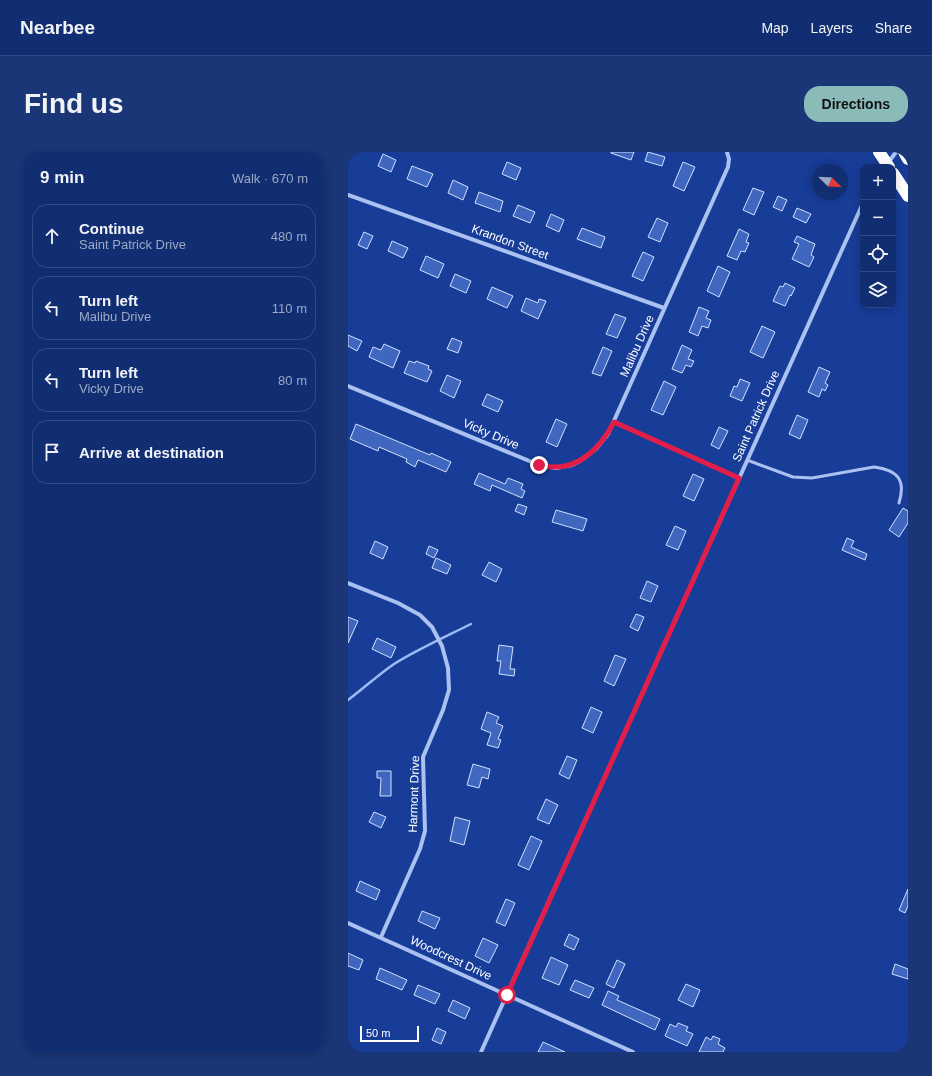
<!DOCTYPE html>
<html lang="en">
<head>
<meta charset="utf-8">
<style>
	:root { --surface:#112e72; --page:#1a3677; --text:#f1f3f6; --muted:#9ca8c4; --line:#304a84; --accent:#8bbbb9 }
	body { margin:0; font-family:Helvetica,sans-serif; background:var(--page); color:var(--text) }
	.controls { position:absolute; right:12px; top:12px; display:grid; overflow:hidden; border-radius:8px; box-shadow:0 2px 10px #0003 }
	.controls button { width:36px; height:36px; display:grid; place-items:center; padding:0; border:0; border-bottom:1px solid var(--line); background:var(--surface); color:var(--text); font:20px sans-serif }
	.compass { position:absolute; left:464px; top:12px; width:36px; height:36px; border-radius:50%; background:var(--surface); box-shadow:0 2px 10px #0003; rotate:114deg }
	.scale { position:absolute; left:12px; bottom:10px; width:59px; box-sizing:border-box; padding-left:4px; border:2px solid #fff; border-top:0; font-size:11px; line-height:14px; white-space:nowrap; color:#fff; -webkit-text-stroke:3px #173d98; paint-order:stroke }
	.stop { position:absolute; width:12px; height:12px; margin:-9px; border:3px solid #e11d48; border-radius:50%; background:#fff }
	.stop.end { background:#e11d48; border-color:#fff; box-shadow:0 1px 4px #0008 }
	.list { margin:0; padding:0; list-style:none }
	h2 { display:flex; justify-content:space-between; align-items:center; height:52px; margin:0; padding:0 16px; font-size:17px }
	h2 small { font-size:13px; font-weight:400; color:var(--muted) }
	.list li { display:grid; grid-template-columns:26px 1fr auto; gap:12px; align-items:center; box-sizing:border-box; height:64px; margin:0 8px 8px; padding:0 8px; border:1px solid var(--line); border-radius:16px }
	.list b { display:block; font-size:15px; white-space:nowrap }
	.list p { margin:0; font-size:13px; white-space:nowrap; color:var(--muted) }
	.list em { font-size:13px; font-style:normal; color:var(--muted) }
	.icon { flex:none; width:22px; height:22px; fill:none; stroke:currentColor; stroke-width:2; stroke-linecap:round; stroke-linejoin:round }
	.map { position:relative; flex:none; width:560px; height:900px; overflow:hidden; border-radius:16px }
	header { display:flex; align-items:center; gap:24px; box-sizing:border-box; height:56px; padding:0 20px; background:var(--surface); border-bottom:1px solid var(--line) }
	header strong { font-size:19px }
	nav { display:flex; gap:22px; margin-inline-start:auto; font-size:14px }
	.intro { display:flex; align-items:center; justify-content:space-between; box-sizing:border-box; height:96px; padding:0 24px }
	h1 { margin:0; font-size:28px }
	.button { padding:10px 18px; border-radius:16px; background:var(--accent); color:#111; font-size:14px; font-weight:700 }
	main { display:flex; gap:24px; padding:0 24px }
	aside { flex:1; background:var(--surface); border-radius:16px; box-shadow:0 2px 10px #0003 }
	.map>svg:first-child { display:block }
	.lines { fill:none; stroke-linecap:round; stroke-linejoin:round }
	.stream { stroke:#9ebaf4; stroke-width:2.5 }
	.building { fill:#4067c0; stroke:#d3e0fc }
	.lane { stroke:#abc1f1; stroke-width:3 }
	.street { stroke:#abc1f1; stroke-width:4 }
	.highway { stroke:#fff; stroke-width:12 }
	.route { stroke:#e11d48; stroke-width:5 }
	.labels { text-anchor:middle; dominant-baseline:central; stroke-width:3.5; stroke-linejoin:round; paint-order:stroke }
	.street-label { font-size:12px; fill:#fff; stroke:#173d98 }
</style>
</head>
<body>
<header>
<strong>Nearbee</strong>
<nav><a>Map</a><a>Layers</a><a>Share</a></nav>
</header>
<div class="intro"><h1>Find us</h1><a class="button">Directions</a></div>
<main>
<aside>
<h2>9 min<small>Walk · 670 m</small></h2>
<ul class="list">
<li><svg class="icon" aria-label="ahead" viewBox="0 0 24 24"><path d="M12 20V5M6 11l6-6 6 6"/></svg><div><b>Continue</b><p>Saint Patrick Drive</p></div><em>480 m</em></li>
<li><svg class="icon" aria-label="left" viewBox="0 0 24 24"><path d="M17 20v-9H6M10 6l-5 5 5 5"/></svg><div><b>Turn left</b><p>Malibu Drive</p></div><em>110 m</em></li>
<li><svg class="icon" aria-label="left" viewBox="0 0 24 24"><path d="M17 20v-9H6M10 6l-5 5 5 5"/></svg><div><b>Turn left</b><p>Vicky Drive</p></div><em>80 m</em></li>
<li><svg class="icon" aria-label="arrive" viewBox="0 0 24 24"><path d="M6 21V4h12l-3 4 3 4H6"/></svg><div><b>Arrive at destination</b></div></li>
</ul>
</aside>
<div class="map">
<svg width="560" height="900" viewBox="0 0 560 900">
	<rect width="100%" height="100%" fill="#173d98"/>
	<g class="lines">
		<path class="stream" d="M0,548C16,536 30,523 46,512C70,497 97,485 123,472"/>
	</g>
	<g class="building">
		<path d="M263,0H286L283,8L263,1Z"/>
		<path d="M300,0L317,5L314,14L297,9Z"/>
		<path d="M35,2L48,8L43,20L30,14Z"/>
		<path d="M159,10L173,16L168,28L154,22Z"/>
		<path d="M335,10L347,15L336,39L325,34Z"/>
		<path d="M64,14L85,22L79,35L59,27Z"/>
		<path d="M105,28L120,35L115,48L100,41Z"/>
		<path d="M405,36L416,40L406,63L395,58Z"/>
		<path d="M131,40L155,49L152,60L127,51Z"/>
		<path d="M430,44L439,48L434,59L425,55Z"/>
		<path d="M170,53L187,60L182,71L165,64Z"/>
		<path d="M449,56L463,62L458,71L445,65Z"/>
		<path d="M203,62L216,68L211,80L198,74Z"/>
		<path d="M309,66L320,71L312,90L300,85Z"/>
		<path d="M234,76L257,85L253,96L229,87Z"/>
		<path d="M391,77L401,82L398,90L401,91L397,100L393,99L389,108L379,104Z"/>
		<path d="M16,80L25,84L19,97L10,93Z"/>
		<path d="M449,84L467,92L463,103L466,105L461,115L444,107L451,92L446,90Z"/>
		<path d="M44,89L60,96L55,106L40,99Z"/>
		<path d="M295,100L306,105L295,129L284,124Z"/>
		<path d="M78,104L96,112L90,126L72,118Z"/>
		<path d="M370,114L382,120L371,145L359,139Z"/>
		<path d="M107,122L123,129L118,141L102,134Z"/>
		<path d="M437,131L447,136L443,144L442,143L437,154L425,149L432,134L435,135Z"/>
		<path d="M144,135L165,144L159,156L139,147Z"/>
		<path d="M178,146L190,151L191,147L198,149L190,167L173,159Z"/>
		<path d="M351,155L361,159L358,166L363,168L360,176L354,174L350,184L341,180Z"/>
		<path d="M267,162L278,166L269,186L258,182Z"/>
		<path d="M414,174L427,180L415,206L402,200Z"/>
		<path d="M0,183L14,189L9,199L0,194Z"/>
		<path d="M104,186L114,190L110,201L99,197Z"/>
		<path d="M36,192L52,199L45,216L21,205L25,195L33,198Z"/>
		<path d="M334,193L344,198L340,207L346,209L343,215L338,213L334,221L324,217Z"/>
		<path d="M255,195L264,199L253,224L244,221Z"/>
		<path d="M61,209L67,211L68,209L81,214L80,217L84,219L79,230L56,221Z"/>
		<path d="M471,215L482,220L477,231L480,233L477,239L474,237L471,245L460,240Z"/>
		<path d="M99,223L113,229L106,246L92,239Z"/>
		<path d="M392,227L402,231L394,249L382,244L386,234L389,235Z"/>
		<path d="M316,229L328,235L315,263L303,258Z"/>
		<path d="M139,242L155,249L150,260L134,253Z"/>
		<path d="M449,263L460,268L452,287L441,282Z"/>
		<path d="M208,267L219,272L209,295L198,290Z"/>
		<path d="M8,272L82,303L83,301L103,310L98,320L70,308L67,315L58,310L59,307L31,295L30,299L2,287Z"/>
		<path d="M371,275L380,279L371,297L363,293Z"/>
		<path d="M131,321L157,332L160,326L175,332L173,337L177,339L174,346L144,333L142,339L126,332Z"/>
		<path d="M345,322L356,327L346,349L335,344Z"/>
		<path d="M170,352L179,355L176,363L167,359Z"/>
		<path d="M555,356L560,359V371L551,385L541,378Z"/>
		<path d="M208,358L239,367L235,379L204,370Z"/>
		<path d="M327,374L338,379L330,398L318,393Z"/>
		<path d="M499,386L506,389L503,395L519,402L517,408L494,398Z"/>
		<path d="M27,389L40,395L35,407L22,401Z"/>
		<path d="M81,394L90,398L86,406L78,402Z"/>
		<path d="M88,406L103,413L99,422L84,416Z"/>
		<path d="M141,410L154,417L148,430L134,423Z"/>
		<path d="M299,429L310,434L303,450L292,446Z"/>
		<path d="M288,462L296,465L290,479L282,475Z"/>
		<path d="M0,465L10,469L0,491Z"/>
		<path d="M29,486L48,495L43,506L24,497Z"/>
		<path d="M151,493L165,495L162,517H167L166,524L151,522L153,509H149Z"/>
		<path d="M267,503L278,507L266,534L256,529Z"/>
		<path d="M243,555L254,560L245,581L234,576Z"/>
		<path d="M139,560L151,565L148,571L155,574L150,587L153,588L150,596L139,593L143,581L133,577Z"/>
		<path d="M219,604L229,608L221,627L211,622Z"/>
		<path d="M125,612L142,617L140,627L134,625L131,636L119,633Z"/>
		<path d="M29,619H43V644H32L33,626H29Z"/>
		<path d="M198,647L210,653L201,672L189,667Z"/>
		<path d="M26,660L38,665L33,676L21,670Z"/>
		<path d="M107,665L122,669L116,693L102,689Z"/>
		<path d="M183,684L194,689L181,718L170,713Z"/>
		<path d="M12,729L32,738L28,748L8,739Z"/>
		<path d="M560,737V754L557,761L551,758Z"/>
		<path d="M158,747L167,751L157,774L148,770Z"/>
		<path d="M74,759L92,766L87,777L70,769Z"/>
		<path d="M221,782L231,787L226,798L216,793Z"/>
		<path d="M135,786L150,793L141,811L127,804Z"/>
		<path d="M0,801L15,808L11,818L0,814Z"/>
		<path d="M203,805L220,813L211,833L194,826Z"/>
		<path d="M269,808L277,812L266,836L258,832Z"/>
		<path d="M547,812L560,817V827L544,822Z"/>
		<path d="M32,816L59,828L54,838L28,827Z"/>
		<path d="M227,828L246,836L241,846L222,838Z"/>
		<path d="M338,832L352,838L345,855L330,848Z"/>
		<path d="M70,833L92,842L87,852L66,843Z"/>
		<path d="M260,839L271,844L269,848L312,867L307,878L254,853Z"/>
		<path d="M105,848L122,856L117,867L100,859Z"/>
		<path d="M330,871L340,875L338,879L345,882L339,894L317,884L322,872L328,875Z"/>
		<path d="M89,876L98,880L93,892L84,888Z"/>
		<path d="M365,884L372,887L370,892L377,896L375,900H351L358,885L363,888Z"/>
		<path d="M195,890L217,900H190Z"/>
	</g>
	<g class="lines">
		<path class="lane" d="M399,308L445,325L464,326L526,315C550,318 558,328 551,351"/>
		<g class="street">
			<path d="M540,11L548,0"/>
			<path d="M0,43L316,156"/>
			<path d="M0,234L191,313L208,316L224,313L232,309L248,297L260,282L380,15L381,7L379,0"/>
			<path d="M266,270L391,326"/>
			<path d="M0,431L50,451L72,463L84,475L94,494L100,516L101,538L95,558L75,605L77,679L72,697L33,785"/>
			<path d="M0,771L285,900"/>
			<path d="M133,900L515,51"/>
		</g>
		<g class="highway">
			<path d="M531,0L541,15"/>
			<path d="M556,0L560,7"/>
			<path d="M545,21L560,44"/>
		</g>
	</g>
	<g class="lines">
		<path class="route" d="M159,843L391,326L266,270C250,300 227,322 191,313"/>
	</g>
	<g class="labels">
		<g class="street-label">
			<text transform="translate(162 90) rotate(20)">Krandon Street</text>
			<text transform="translate(289 194) rotate(-66)">Malibu Drive</text>
			<text transform="translate(408 264) rotate(-66)">Saint Patrick Drive</text>
			<text transform="translate(143 282) rotate(23)">Vicky Drive</text>
			<text transform="translate(66 642) rotate(-88)">Harmont Drive</text>
			<text transform="translate(103 806) rotate(25)">Woodcrest Drive</text>
		</g>
	</g>
</svg>
<div class="controls">
<button>+</button>
<button>−</button>
<button><svg class="icon" aria-label="locate" viewBox="0 0 24 24"><circle cx="12" cy="12" r="6"/><path d="M12 2v4M12 18v4M2 12h4M18 12h4"/></svg></button>
<button><svg class="icon" aria-label="layers" viewBox="0 0 24 24"><path d="M12 4l9 5-9 5-9-5zM3 14l9 5 9-5"/></svg></button>
</div>
<svg class="compass" viewBox="-18 -18 36 36"><path d="M0-13l5 13h-10z" fill="#e53935"/><path d="M0 13l5-13h-10z" fill="#9ca8c4"/></svg>
<div class="scale">50 m</div>
<div class="stop" style="left:159px;top:843px"></div>
<div class="stop end" style="left:191px;top:313px"></div>
</div>
</main>
</body>
</html>
